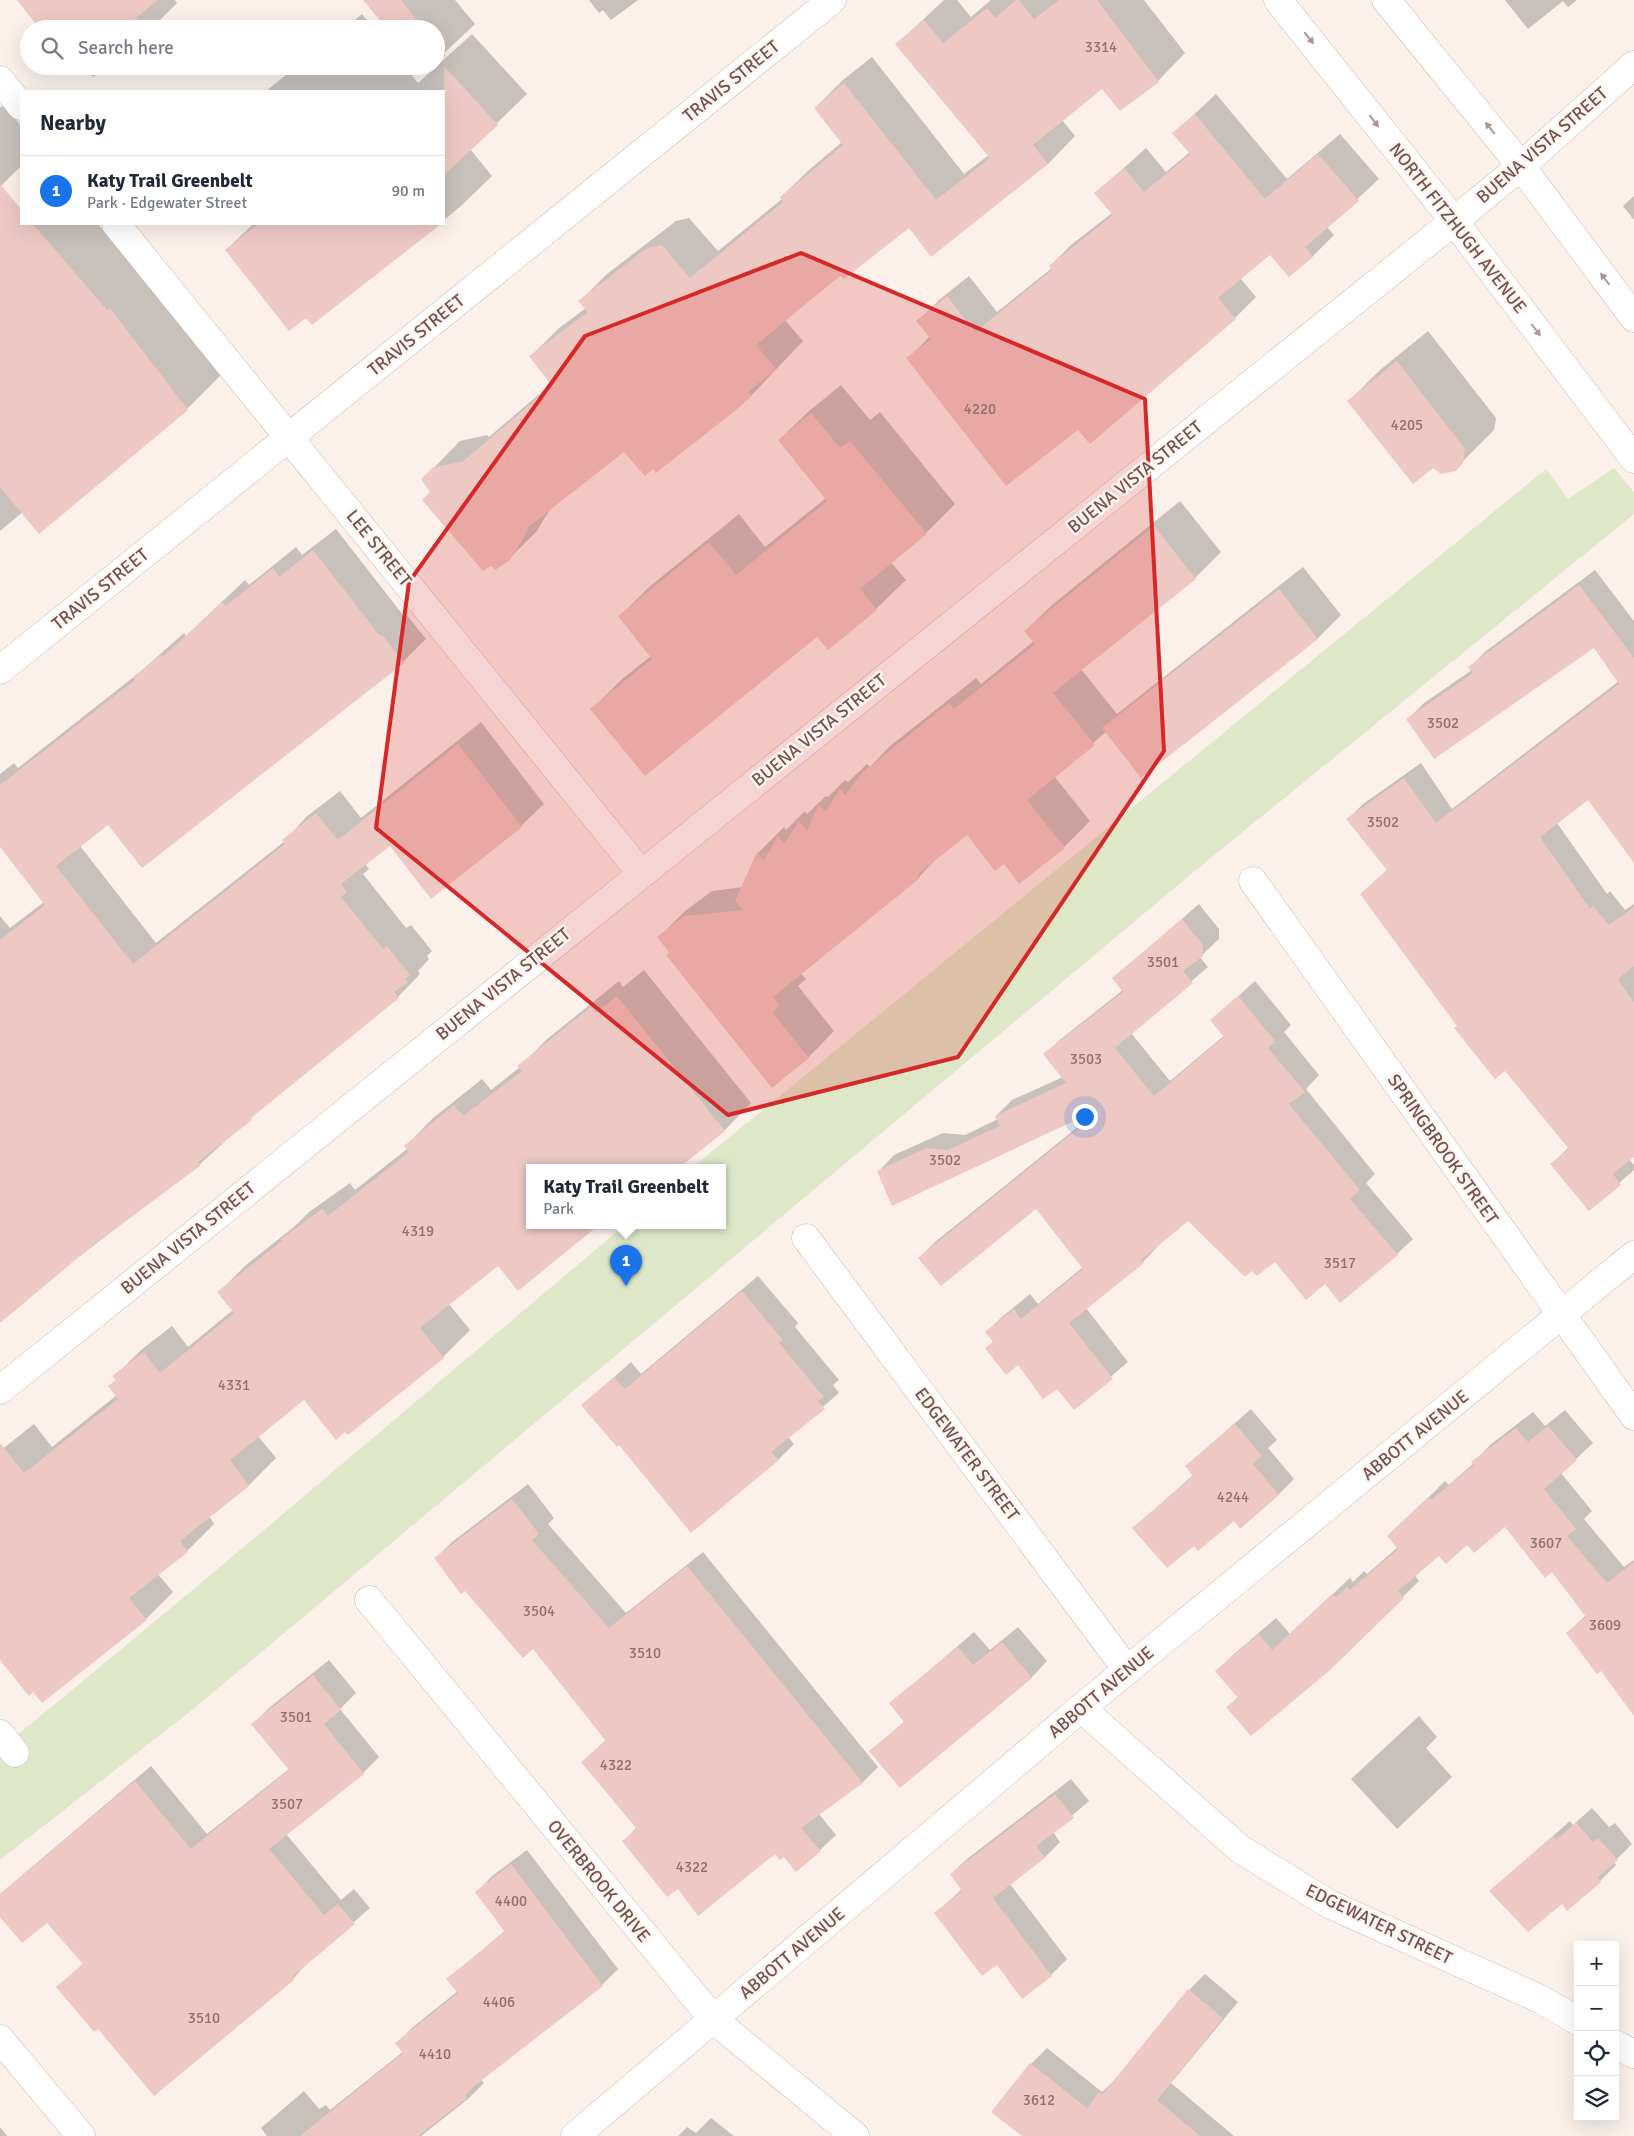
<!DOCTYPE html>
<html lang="en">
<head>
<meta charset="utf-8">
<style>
	:root { --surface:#fff; --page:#f2f2f3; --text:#1f2937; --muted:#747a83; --line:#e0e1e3; --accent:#1a73e8 }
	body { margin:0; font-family:Signika,sans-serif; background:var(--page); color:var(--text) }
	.controls { position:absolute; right:15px; bottom:15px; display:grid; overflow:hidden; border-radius:0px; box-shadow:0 5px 20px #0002 }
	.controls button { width:45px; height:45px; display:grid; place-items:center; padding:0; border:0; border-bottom:1px solid var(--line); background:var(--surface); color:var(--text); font:25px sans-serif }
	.you { position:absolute; left:1084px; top:1116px; width:18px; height:18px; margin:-12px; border:4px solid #fff; border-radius:50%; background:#1a73e8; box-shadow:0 0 0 8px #1a73e833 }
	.badge { display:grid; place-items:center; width:32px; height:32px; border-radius:50%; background:var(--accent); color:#fff; font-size:16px; font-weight:700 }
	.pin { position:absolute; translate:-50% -41px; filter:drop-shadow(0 1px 2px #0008) }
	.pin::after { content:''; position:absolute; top:26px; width:18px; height:15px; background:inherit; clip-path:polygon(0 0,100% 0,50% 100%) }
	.popup { position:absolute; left:526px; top:1164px; width:200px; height:65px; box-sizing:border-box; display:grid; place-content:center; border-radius:0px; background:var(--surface); filter:drop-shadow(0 1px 4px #0005); font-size:16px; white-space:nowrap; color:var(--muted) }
	.popup b { font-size:19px; color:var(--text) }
	.popup::after { content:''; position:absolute; left:50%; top:100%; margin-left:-10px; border:10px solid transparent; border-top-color:var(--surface) }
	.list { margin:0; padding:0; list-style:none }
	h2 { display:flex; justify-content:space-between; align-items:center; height:65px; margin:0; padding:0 20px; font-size:21px }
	h2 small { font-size:16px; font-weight:400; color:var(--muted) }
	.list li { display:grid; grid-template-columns:32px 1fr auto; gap:15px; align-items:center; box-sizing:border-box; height:70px; padding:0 20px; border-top:1px solid var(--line) }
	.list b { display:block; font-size:19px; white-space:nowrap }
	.list p { margin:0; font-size:16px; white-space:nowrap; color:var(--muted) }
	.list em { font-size:16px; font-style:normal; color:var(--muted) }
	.icon { flex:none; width:28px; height:28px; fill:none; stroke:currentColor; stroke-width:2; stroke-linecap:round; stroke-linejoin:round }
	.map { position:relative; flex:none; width:1634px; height:2136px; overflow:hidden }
	.search { position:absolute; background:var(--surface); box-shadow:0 5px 20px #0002; left:20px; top:20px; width:425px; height:55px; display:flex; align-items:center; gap:12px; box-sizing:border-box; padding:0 18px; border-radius:28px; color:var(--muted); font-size:19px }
	.panel { position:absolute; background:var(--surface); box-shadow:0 5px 20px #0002; left:20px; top:90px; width:425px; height:135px; border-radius:0px }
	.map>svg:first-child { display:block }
	.green { fill:#dee8c9 }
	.shadow { fill:#0003 }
	.building { fill:#eec9c4 }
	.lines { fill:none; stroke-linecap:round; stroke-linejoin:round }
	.street-casing { stroke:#ceb8b3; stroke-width:29 }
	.secondary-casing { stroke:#d4b8b4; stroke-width:29 }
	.street { stroke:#fff; stroke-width:28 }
	.secondary { stroke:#fff; stroke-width:28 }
	.oneway { fill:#ac9795 }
	.marked { fill:#d62828; fill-opacity:0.2; stroke:#d62828; stroke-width:4; stroke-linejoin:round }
	.labels { text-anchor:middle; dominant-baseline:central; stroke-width:5; stroke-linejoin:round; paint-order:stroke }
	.number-label { font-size:15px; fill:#92706c }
	.street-label { font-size:18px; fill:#74524f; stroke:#fef5f1 }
</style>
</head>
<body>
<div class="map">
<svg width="1634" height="2136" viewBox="0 0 1634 2136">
	<rect width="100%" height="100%" fill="#fbf0ea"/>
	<path class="green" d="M1614,468L1634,492V514L1202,865L192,1710L0,1860V1749C211,1577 417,1400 625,1225H722V1167H693L1546,469L1568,499Z"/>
	<g class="shadow">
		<path d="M17,0H175L177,3L151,29H41Z"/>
		<path d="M365,0H455L475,24L436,61V29H389Z"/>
		<path d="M589,0H638L611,20L603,10L599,13Z"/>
		<path d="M944,0H957L971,17L991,0H1144L1185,53L1158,81L1120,109L1103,87L1062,120L1075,136L1048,164L909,227L840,274L785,320L803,341L751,396L656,471L624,450L552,506L537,531L509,559L432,492L423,479L460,441L487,435L489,437L551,384L531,356L558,329L586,308L580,301L607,274L676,221L689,218L718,251L782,199L781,197L809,170L842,142L815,108L843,80L872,57L964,174L989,155L897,44Z"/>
		<path d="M1505,0H1577L1568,7L1563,1L1528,29Z"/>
		<path d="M362,14L374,29H344Z"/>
		<path d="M472,34L527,94L470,149L492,176L462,205L444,220V91H266L297,66H404L418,83Z"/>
		<path d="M72,66H81L75,71Z"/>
		<path d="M420,66H430L424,71Z"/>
		<path d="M1216,94L1287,179L1340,134L1379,179L1327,227L1334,235L1313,256L1289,276L1270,254L1240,278L1256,297L1235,318L1090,443L1078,428L908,359L930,336L918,321L939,300L969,276L997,312L1052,268L1050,266L1071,245L1112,213L1096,193L1146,148L1166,172L1190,152L1174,133Z"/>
		<path d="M4,104L21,126V166L0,187V108Z"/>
		<path d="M1634,196V220L1623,206Z"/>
		<path d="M32,224H98L222,374L187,409L23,512L0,531V249Z"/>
		<path d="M253,224H439L312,323L226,250Z"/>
		<path d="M1428,331L1496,418L1494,430L1455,469L1349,401L1380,370Z"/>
		<path d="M841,385L870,420L880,412L955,504L926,533L891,562L906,580L876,609L828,649L817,635L592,709L621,680L651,656L620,616L649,587L739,514L765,547L826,498L779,440L809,411Z"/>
		<path d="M1180,501L1221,552L1195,578L1081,669L1117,714L1303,567L1341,615L1318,638L1141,776L1106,732L1054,776L1090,821L1064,847L1004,863L967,833L941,854L919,877L800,973L806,979L798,986L834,1031L808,1058L671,952L659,937L685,911L712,891L743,887L758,853L784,827L786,830L805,811L807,814L826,796L828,797L845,780L848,782L867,764L870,767L890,746L976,678L981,684L1034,641L1025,631L1052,605Z"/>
		<path d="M336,529L403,615L405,613L426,639L403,662L143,867L108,823L80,846L156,943L285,841L306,817L340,791L361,818L481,722L544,804L521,826L390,845L365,864L369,869L363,874L406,928L411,925L432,951L427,956L429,959L418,971L420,974L398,997L269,1101L199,1165L0,1317V916L10,928L44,902L0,846V774L14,763L18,768L140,672L184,633L186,636L245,580L249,585L296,547L302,555Z"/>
		<path d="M1595,570L1634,621V861L1588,799L1557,823L1607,894L1610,891L1625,910L1634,904V1155L1629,1159L1634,1165V1170L1589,1209L1552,1164L1569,1147L1361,894L1388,869L1348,819L1363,804L1421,763L1452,809L1619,681L1594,647L1408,719L1424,703L1472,670L1470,667L1486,651Z"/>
		<path d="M1199,904L1219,929V939L1200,957L1208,967L1131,1033L1170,1081L1225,1035L1212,1020L1255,981L1291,1025L1284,1032L1319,1075L1306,1089L1375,1174L1366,1183L1413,1239L1397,1254L1325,1282L1188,1219L1157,1245L1158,1246L1143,1262L1086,1308L1128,1362L1074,1408L1057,1387L1018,1364L986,1349L994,1341L986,1332L1002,1317L1030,1294L1038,1304L1083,1267L1036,1208L919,1258L935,1242L1079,1126L1075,1119L879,1171L894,1155L943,1133L965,1135L998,1119L996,1116L1012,1100L1063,1077L1045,1054L1061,1039L1123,990L1114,978Z"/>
		<path d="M644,970L751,1103L725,1130L679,1167H530V1225H597L518,1289L498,1264L449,1304L470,1330L443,1357L348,1434L304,1399L258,1436L276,1458L249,1485L209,1516L214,1524L187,1551L158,1574L173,1592L146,1619L0,1658V1451L34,1424L52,1447L117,1395L110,1386L117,1379L114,1377L141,1350L172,1326L188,1347L233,1310L219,1292L246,1265L295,1226L309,1212L350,1183L355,1190L407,1149L406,1146L432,1119L482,1079L491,1090L520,1067L546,1040L619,981L623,987Z"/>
		<path d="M600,1225H610L603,1230Z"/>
		<path d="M758,1276L798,1323L795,1327L839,1380L833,1385L839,1393L788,1437L794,1444L778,1460L619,1443L583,1405L631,1362L641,1374Z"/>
		<path d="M1251,1409L1277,1440L1268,1448L1294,1479L1279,1494L1194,1544L1134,1528L1193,1475L1186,1466Z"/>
		<path d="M1565,1410L1593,1443L1561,1473L1592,1511L1584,1519L1624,1567L1634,1560V1714L1602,1669L1567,1633L1586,1615L1552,1571L1505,1526L1439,1554L1415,1575L1419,1581L1328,1670L1228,1707L1238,1697L1217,1671L1233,1655L1276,1618L1290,1634L1350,1578L1353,1582L1364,1571L1367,1574L1398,1547L1406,1520L1445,1481L1449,1485L1474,1463L1490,1445L1533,1412L1545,1426Z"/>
		<path d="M528,1484L554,1518L548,1524L626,1613L703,1552L878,1767L863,1782L819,1814L836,1835L820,1850L775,1853L678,1887L624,1841L637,1827L582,1762L606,1740L533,1647L436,1558L452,1542Z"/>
		<path d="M1018,1627L1047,1661L1032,1677L900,1787L871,1751L905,1721L890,1704L974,1632L990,1650Z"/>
		<path d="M329,1660L356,1693L340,1709L379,1757L363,1773L286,1834L341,1900L354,1889L370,1908L308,1962L293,1979L98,2027L58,1987L84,1963L47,1921L0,1915V1894L151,1766L207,1834L289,1769L253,1724L269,1708Z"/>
		<path d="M1419,1716L1437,1737L1426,1748L1452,1777L1397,1829L1351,1779Z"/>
		<path d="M1071,1779L1089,1801L1053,1832L1060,1842L1045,1857L1010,1884L1067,1959L1051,1975L1023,1997L997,1963L936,1913L962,1889L951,1874L967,1859Z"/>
		<path d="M1592,1808L1609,1827L1615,1823L1632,1844L1614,1862L1616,1865L1600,1881L1567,1909L1562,1902L1490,1891L1570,1821L1573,1825Z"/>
		<path d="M527,1850L618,1969L602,1985L481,2080L484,2083L468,2099L421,2136H267L261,2128L304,2091L319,2109L326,2105L330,2110L404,2051L397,2043L413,2027L458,1991L448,1979L506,1930L477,1892L492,1876Z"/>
		<path d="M1205,1974L1238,2002L1171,2083L1234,2136H1024L993,2112L1031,2064L1047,2048L1102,2092L1117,2078L1189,1990Z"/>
		<path d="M711,2118L734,2136H678L687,2127L696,2133Z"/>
		<path d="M0,2127L7,2136H0Z"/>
	</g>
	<g class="building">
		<path d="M17,0H158L136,18L144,29H40Z"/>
		<path d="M363,0H401L424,29H387Z"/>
		<path d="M1016,0H1019L1034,19L1059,0H1097L1159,82L1120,111L1102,89L1033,145L1048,164L931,257L909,228L844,279L840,276L756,345L776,369L748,392L751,397L731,414L656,473L653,469L645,476L624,452L527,528L528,530L510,560L495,570L491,566L483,571L422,500L430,492L421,479L432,468L460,462L461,463L552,386L529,356L588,312L578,301L647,248L662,245L690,278L783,202L780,197L843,145L814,108L844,83L936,200L990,158L895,44L924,20L943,43L987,8L995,18Z"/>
		<path d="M436,43L446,55L436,62Z"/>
		<path d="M84,66H107L93,78Z"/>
		<path d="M444,66L498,125L444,175Z"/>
		<path d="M1195,114L1265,199L1318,154L1359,201L1305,247L1313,257L1289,277L1270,255L1218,298L1236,319L1090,444L1078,430L1006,486L906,358L931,339L916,321L947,296L975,332L1052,270L1049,266L1113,215L1094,193L1124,168L1144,192L1190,154L1172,133Z"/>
		<path d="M0,184L21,209V224H33L107,310L110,308L188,410L39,534L0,487Z"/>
		<path d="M258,224H441L312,325L306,318L289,331L225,250Z"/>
		<path d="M1397,361L1465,449L1463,463L1456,471L1441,474L1433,468L1413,484L1347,401Z"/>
		<path d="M811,413L840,448L850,441L927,534L860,589L877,610L828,650L817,637L645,776L590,709L652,659L618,616L709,542L736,575L827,501L778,440Z"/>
		<path d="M1154,526L1196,579L1053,693L1095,745L1027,800L1065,848L1019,884L1004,864L995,871L967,835L917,875L920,878L773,997L780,1006L772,1012L809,1058L772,1088L666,955L669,952L657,937L684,916L743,910L735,901L757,852L764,861L778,836L784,844L799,821L807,831L818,805L826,811L840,789L845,795L862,773L949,703L954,709L1035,644L1024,631Z"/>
		<path d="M313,550L380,636L382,635L404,663L142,868L108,825L56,866L133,964L285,844L282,840L316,813L338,840L458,744L522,827L431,899L390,846L341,884L347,892L341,897L383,949L387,946L410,975L405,979L408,982L394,992L399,998L251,1118L252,1120L198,1162L200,1166L92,1246L0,1323V940L45,905L0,847V785L135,680L133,677L161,655L163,657L222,602L226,606L273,568L279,577Z"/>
		<path d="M1579,585L1634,658V863L1588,800L1540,837L1590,909L1593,906L1609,925L1634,907V966L1618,979L1634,1003V1157L1613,1174L1621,1185L1589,1211L1550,1164L1569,1149L1505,1071L1495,1079L1454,1028L1457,1026L1360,894L1387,870L1346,819L1404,778L1436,823L1619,684L1594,648L1434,759L1406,719L1473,673L1468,667Z"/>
		<path d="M1279,589L1318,639L1141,778L1102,728Z"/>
		<path d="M1182,919L1203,945V956L1183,971L1193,983L1115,1048L1154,1096L1224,1037L1210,1020L1238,996L1276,1042L1268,1048L1305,1092L1289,1104L1360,1190L1350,1199L1398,1255L1340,1303L1325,1284L1306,1300L1275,1262L1257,1276L1252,1271L1245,1277L1188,1221L1141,1260L1144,1263L1069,1323L1113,1379L1074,1410L1057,1389L1043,1399L1018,1365L1006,1375L985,1348L993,1342L985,1332L1014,1309L1021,1319L1083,1269L1036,1209L941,1286L918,1258L1079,1128L1074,1121L892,1206L877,1171L926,1148L948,1150L1000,1126L995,1116L1066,1083L1043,1054L1123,992L1112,978Z"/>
		<path d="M617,996L725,1131L680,1167H530V1225H599L518,1291L498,1266L420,1328L444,1358L348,1435L345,1432L336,1440L304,1400L230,1460L249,1486L180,1541L188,1552L129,1598L147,1620L42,1703L33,1692L29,1696L0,1660V1443L24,1473L118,1399L108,1386L116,1380L112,1376L144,1352L160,1373L234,1313L217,1292L282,1241L281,1239L322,1209L328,1216L409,1152L404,1146L454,1105L463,1116L522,1071L517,1066L591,1007L596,1013Z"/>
		<path d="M742,1291L783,1340L779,1343L824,1397L818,1401L825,1409L771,1452L779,1460L691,1533L619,1445L617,1447L581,1405L614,1377L625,1389Z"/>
		<path d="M1235,1424L1262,1456L1253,1464L1279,1495L1240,1529L1234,1521L1198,1551L1194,1546L1167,1568L1132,1528L1193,1476L1185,1466Z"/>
		<path d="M1548,1426L1577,1460L1544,1489L1576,1529L1567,1536L1607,1583L1634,1562V1716L1601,1671L1597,1674L1566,1633L1586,1617L1552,1572L1545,1578L1505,1527L1474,1553L1467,1545L1446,1564L1439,1556L1398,1591L1404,1598L1329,1671L1251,1736L1226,1707L1238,1698L1215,1671L1259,1634L1272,1650L1332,1594L1336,1597L1347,1587L1350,1590L1398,1549L1387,1536L1428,1497L1431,1500L1474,1465L1471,1462L1516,1428L1528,1442Z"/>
		<path d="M512,1499L539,1534L532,1540L609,1628L687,1566L863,1783L801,1828L821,1851L796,1872L784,1857L780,1860L775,1854L698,1916L678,1889L667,1897L622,1841L637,1829L581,1762L606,1741L533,1649L523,1658L465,1591L461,1594L434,1558Z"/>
		<path d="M1002,1642L1032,1678L900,1788L869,1751L904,1722L889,1703L958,1647L973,1665Z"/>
		<path d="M313,1675L341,1710L324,1724L364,1774L269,1849L324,1915L338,1904L355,1924L292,1977L294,1980L154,2096L98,2029L94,2032L56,1987L83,1964L47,1923L22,1943L0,1917V1894L135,1781L191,1849L289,1770L251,1724Z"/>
		<path d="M1055,1794L1074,1818L1036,1846L1045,1858L993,1898L1052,1976L1022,1999L997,1965L982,1976L934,1913L962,1891L950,1874Z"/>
		<path d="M1576,1823L1593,1842L1598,1838L1618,1860L1598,1877L1601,1882L1567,1911L1562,1904L1528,1932L1489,1891L1553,1836L1556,1840Z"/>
		<path d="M511,1864L603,1986L478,2083L465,2095L467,2098L418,2136H300L403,2053L395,2043L458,1993L446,1979L505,1932L475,1892Z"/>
		<path d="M1188,1989L1223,2018L1157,2100L1200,2136H1022L991,2112L1030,2063L1087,2108L1099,2092L1102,2095Z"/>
	</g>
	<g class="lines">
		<defs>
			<g id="street">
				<path d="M0,80L21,106"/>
				<path d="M116,224L641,873"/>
				<path d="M0,670L832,0"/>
				<path d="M1253,881L1634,1416"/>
				<path d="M806,1238L1127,1670"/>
				<path d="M0,1390L1454,221L1521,166L1634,65"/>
				<path d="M369,1600L714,2020L855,2136"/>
				<path d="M1081,1708L1240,1849L1329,1904L1538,1998L1578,2021"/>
				<path d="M0,1734L15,1753"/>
				<path d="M0,2039L81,2136"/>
				<path d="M1615,2044L1634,2054"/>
			</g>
			<g id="secondary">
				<path d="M1278,0L1454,221L1634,459"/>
				<path d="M1386,0L1521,166L1634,318"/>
				<path d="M575,2136L1081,1708L1634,1255"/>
			</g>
		</defs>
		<use href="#street" class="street-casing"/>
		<use href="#secondary" class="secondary-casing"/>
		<use href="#street" class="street"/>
		<use href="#secondary" class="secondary"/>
	</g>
	<defs><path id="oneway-solid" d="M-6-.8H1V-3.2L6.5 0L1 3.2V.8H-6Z" transform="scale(1.25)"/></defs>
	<g class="oneway">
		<use href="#oneway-solid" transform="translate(1309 38) rotate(51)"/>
		<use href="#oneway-solid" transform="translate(1374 121) rotate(52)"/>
		<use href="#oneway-solid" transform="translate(1490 128) rotate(-129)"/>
		<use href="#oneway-solid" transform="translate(1605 279) rotate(-127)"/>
		<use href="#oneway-solid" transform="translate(1536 330) rotate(53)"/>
	</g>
	<path class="marked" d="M801,253L1145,399L1164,751L958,1057L728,1115L376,828L409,582L585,336Z"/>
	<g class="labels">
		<g class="number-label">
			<text x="1101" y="47">3314</text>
			<text x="980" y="409">4220</text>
			<text x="1407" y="425">4205</text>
			<text x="1443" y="723">3502</text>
			<text x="1383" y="822">3502</text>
			<text x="1163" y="962">3501</text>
			<text x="1086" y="1059">3503</text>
			<text x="945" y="1160">3502</text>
			<text x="418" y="1231">4319</text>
			<text x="1340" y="1263">3517</text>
			<text x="234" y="1385">4331</text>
			<text x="1233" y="1497">4244</text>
			<text x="1546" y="1543">3607</text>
			<text x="539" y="1611">3504</text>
			<text x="1605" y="1625">3609</text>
			<text x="645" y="1653">3510</text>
			<text x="296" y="1717">3501</text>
			<text x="616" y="1765">4322</text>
			<text x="287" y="1804">3507</text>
			<text x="692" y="1867">4322</text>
			<text x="511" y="1901">4400</text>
			<text x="499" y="2002">4406</text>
			<text x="204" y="2018">3510</text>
			<text x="435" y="2054">4410</text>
			<text x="1039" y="2100">3612</text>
		</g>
		<g class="street-label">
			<text transform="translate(731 81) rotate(-39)">TRAVIS STREET</text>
			<text transform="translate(1542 145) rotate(-41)">BUENA VISTA STREET</text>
			<text transform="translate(1458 228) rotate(52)">NORTH FITZHUGH AVENUE</text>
			<text transform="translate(416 335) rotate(-39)">TRAVIS STREET</text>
			<text transform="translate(1135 477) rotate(-39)">BUENA VISTA STREET</text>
			<text transform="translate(379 548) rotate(51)">LEE STREET</text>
			<text transform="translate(100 589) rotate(-39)">TRAVIS STREET</text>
			<text transform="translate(819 730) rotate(-39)">BUENA VISTA STREET</text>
			<text transform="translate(503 984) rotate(-39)">BUENA VISTA STREET</text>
			<text transform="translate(1443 1149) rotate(55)">SPRINGBROOK STREET</text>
			<text transform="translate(188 1238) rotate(-39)">BUENA VISTA STREET</text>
			<text transform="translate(1415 1435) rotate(-39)">ABBOTT AVENUE</text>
			<text transform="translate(967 1454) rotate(53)">EDGEWATER STREET</text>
			<text transform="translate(1101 1692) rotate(-40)">ABBOTT AVENUE</text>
			<text transform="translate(599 1881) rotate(51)">OVERBROOK DRIVE</text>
			<text transform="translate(1379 1924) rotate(26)">EDGEWATER STREET</text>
			<text transform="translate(792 1953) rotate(-40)">ABBOTT AVENUE</text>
		</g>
	</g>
</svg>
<div class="controls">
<button>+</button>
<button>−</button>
<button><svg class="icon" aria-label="locate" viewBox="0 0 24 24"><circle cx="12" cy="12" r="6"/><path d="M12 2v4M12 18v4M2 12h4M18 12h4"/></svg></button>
<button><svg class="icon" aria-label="layers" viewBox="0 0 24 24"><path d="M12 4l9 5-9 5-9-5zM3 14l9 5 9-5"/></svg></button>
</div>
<div class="you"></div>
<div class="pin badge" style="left:626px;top:1286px">1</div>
<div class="popup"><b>Katy Trail Greenbelt</b>Park</div>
<div class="search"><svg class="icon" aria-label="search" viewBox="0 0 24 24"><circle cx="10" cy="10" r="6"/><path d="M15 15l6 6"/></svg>Search here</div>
<section class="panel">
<h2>Nearby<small></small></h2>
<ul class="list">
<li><span class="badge">1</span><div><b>Katy Trail Greenbelt</b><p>Park · Edgewater Street</p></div><em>90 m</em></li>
</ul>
</section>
</div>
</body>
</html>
